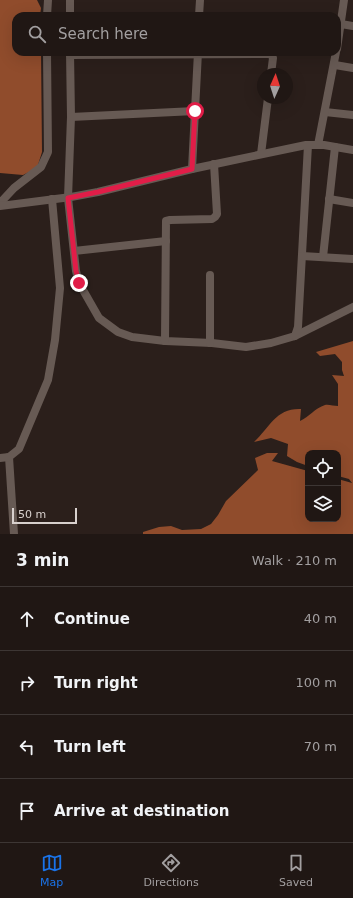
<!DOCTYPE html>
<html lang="en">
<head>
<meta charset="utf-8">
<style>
	:root { --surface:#201714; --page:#28201d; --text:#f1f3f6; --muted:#a29fa0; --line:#3d3634; --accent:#1a73e8 }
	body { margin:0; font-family:"DejaVu Sans",sans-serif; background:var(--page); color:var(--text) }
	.controls { position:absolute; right:12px; bottom:12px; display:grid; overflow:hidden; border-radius:8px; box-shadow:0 4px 16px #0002 }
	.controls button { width:36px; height:36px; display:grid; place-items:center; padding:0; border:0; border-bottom:1px solid var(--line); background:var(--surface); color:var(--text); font:20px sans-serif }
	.compass { position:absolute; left:257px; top:68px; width:36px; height:36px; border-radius:50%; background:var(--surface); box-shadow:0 4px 16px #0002; rotate:3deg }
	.scale { position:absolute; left:12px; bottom:10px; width:65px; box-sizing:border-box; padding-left:4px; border:2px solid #d8d0cd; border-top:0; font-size:11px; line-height:14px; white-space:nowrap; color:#d8d0cd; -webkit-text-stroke:3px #2b1f1b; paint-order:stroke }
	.stop { position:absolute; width:12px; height:12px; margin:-9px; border:3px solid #e11d48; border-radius:50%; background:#fff }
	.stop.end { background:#e11d48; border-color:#fff; box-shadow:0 1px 4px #0008 }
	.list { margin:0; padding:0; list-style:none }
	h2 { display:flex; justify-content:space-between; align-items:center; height:52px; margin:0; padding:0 16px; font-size:17px }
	h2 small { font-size:13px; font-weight:400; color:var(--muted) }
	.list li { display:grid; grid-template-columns:26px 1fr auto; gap:12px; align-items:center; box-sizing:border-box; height:64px; padding:0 16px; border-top:1px solid var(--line) }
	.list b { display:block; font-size:15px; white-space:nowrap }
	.list em { font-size:13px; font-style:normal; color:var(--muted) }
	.icon { flex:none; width:22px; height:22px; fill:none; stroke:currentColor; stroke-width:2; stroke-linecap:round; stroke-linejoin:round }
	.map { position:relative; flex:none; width:353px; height:534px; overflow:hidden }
	.search { position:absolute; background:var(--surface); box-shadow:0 4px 16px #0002; left:12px; right:12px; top:12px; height:44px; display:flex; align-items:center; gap:10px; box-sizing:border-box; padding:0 14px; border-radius:12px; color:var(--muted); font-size:15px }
	.sheet { height:308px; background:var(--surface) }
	nav { display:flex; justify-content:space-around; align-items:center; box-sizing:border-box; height:56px; border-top:1px solid var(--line); background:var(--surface); font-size:11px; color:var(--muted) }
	nav a { display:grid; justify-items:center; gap:2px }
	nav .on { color:var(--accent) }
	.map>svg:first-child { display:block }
	.water { fill:#904c2c }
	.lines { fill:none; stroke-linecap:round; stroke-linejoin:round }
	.street { stroke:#675a54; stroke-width:8 }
	.route { stroke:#e11d48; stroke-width:5 }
</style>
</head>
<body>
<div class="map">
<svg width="353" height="534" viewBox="0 0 353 534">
	<rect width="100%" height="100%" fill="#2b1f1b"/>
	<g class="water">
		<path d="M0,0H37L41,8L40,16H16V52H41L42,152L37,168L23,175L0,173Z"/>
		<path d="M353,341V534H143V532L159,527L171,526L182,530L201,529L211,524L218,515L226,501L258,470L255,458L267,453H278L272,461L308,471V519H338V479L352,483L349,479L338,476V453H308V466L297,462L287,456L288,444L271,438L254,442C270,427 276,408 301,409L300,421C309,417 315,408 325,405C328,404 334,406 338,406V384L332,375L344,376L342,370V362L335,354L320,356L316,352Z"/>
	</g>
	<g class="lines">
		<g class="street">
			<path d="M47,16L48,0"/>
			<path d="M70,16V0"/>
			<path d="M199,16L200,0"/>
			<path d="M341,24L353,26"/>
			<path d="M337,49L344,0"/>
			<path d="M70,52L71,117L68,198L76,271L79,283L99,318L118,332L132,337L165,341L212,343L246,347L271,343L295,336L298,327L308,145"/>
			<path d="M70,55L271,54L273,58L271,74"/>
			<path d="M335,65L353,68"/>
			<path d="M325,112L353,115"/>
			<path d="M71,117L195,111"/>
			<path d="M318,145L336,52"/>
			<path d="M261,154L268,98"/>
			<path d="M192,169L198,52"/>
			<path d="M329,199L353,203"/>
			<path d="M0,203L14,188L41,167L48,152L47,52"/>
			<path d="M0,206L71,197L98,192L192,169L306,145H324L353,150"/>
			<path d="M74,251L166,241"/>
			<path d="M302,256L353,259"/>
			<path d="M323,257L335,147"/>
			<path d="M295,336L353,307"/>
			<path d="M165,341L166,221L170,220L212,219L215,217L217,214L214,164"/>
			<path d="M210,343V275"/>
			<path d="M9,457L14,534"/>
			<path d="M0,458L9,457L19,449L48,380L55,340L60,288L52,199"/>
		</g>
	</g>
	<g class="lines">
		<path class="route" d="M79,283L76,271L68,198L98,192L192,169L195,111"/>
	</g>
</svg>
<div class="controls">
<button><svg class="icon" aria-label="locate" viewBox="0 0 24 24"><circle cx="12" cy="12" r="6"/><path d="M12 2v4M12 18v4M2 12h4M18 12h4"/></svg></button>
<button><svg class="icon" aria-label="layers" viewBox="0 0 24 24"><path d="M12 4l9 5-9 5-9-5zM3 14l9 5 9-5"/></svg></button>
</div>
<svg class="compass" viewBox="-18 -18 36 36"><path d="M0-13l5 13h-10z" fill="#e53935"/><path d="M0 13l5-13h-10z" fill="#a29fa0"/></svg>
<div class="scale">50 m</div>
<div class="stop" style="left:195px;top:111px"></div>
<div class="stop end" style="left:79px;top:283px"></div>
<div class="search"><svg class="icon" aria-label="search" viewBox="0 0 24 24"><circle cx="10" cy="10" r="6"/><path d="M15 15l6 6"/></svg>Search here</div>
</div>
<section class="sheet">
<h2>3 min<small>Walk · 210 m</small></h2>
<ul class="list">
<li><svg class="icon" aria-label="ahead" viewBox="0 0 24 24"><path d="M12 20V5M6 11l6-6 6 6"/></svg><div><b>Continue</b></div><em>40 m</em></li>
<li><svg class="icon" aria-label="right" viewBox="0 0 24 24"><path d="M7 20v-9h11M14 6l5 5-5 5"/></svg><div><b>Turn right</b></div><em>100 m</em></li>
<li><svg class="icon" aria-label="left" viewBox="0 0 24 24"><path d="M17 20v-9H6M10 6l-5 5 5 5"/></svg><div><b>Turn left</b></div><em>70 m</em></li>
<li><svg class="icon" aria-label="arrive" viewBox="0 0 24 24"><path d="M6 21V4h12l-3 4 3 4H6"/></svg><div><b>Arrive at destination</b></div></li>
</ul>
</section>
<nav>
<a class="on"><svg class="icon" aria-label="map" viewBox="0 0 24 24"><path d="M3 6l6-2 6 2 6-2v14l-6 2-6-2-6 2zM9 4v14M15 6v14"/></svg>Map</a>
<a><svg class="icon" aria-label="directions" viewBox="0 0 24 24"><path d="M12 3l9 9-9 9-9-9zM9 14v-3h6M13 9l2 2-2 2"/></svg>Directions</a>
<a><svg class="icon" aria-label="saved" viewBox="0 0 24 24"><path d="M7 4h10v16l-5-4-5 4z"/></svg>Saved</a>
</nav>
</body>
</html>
